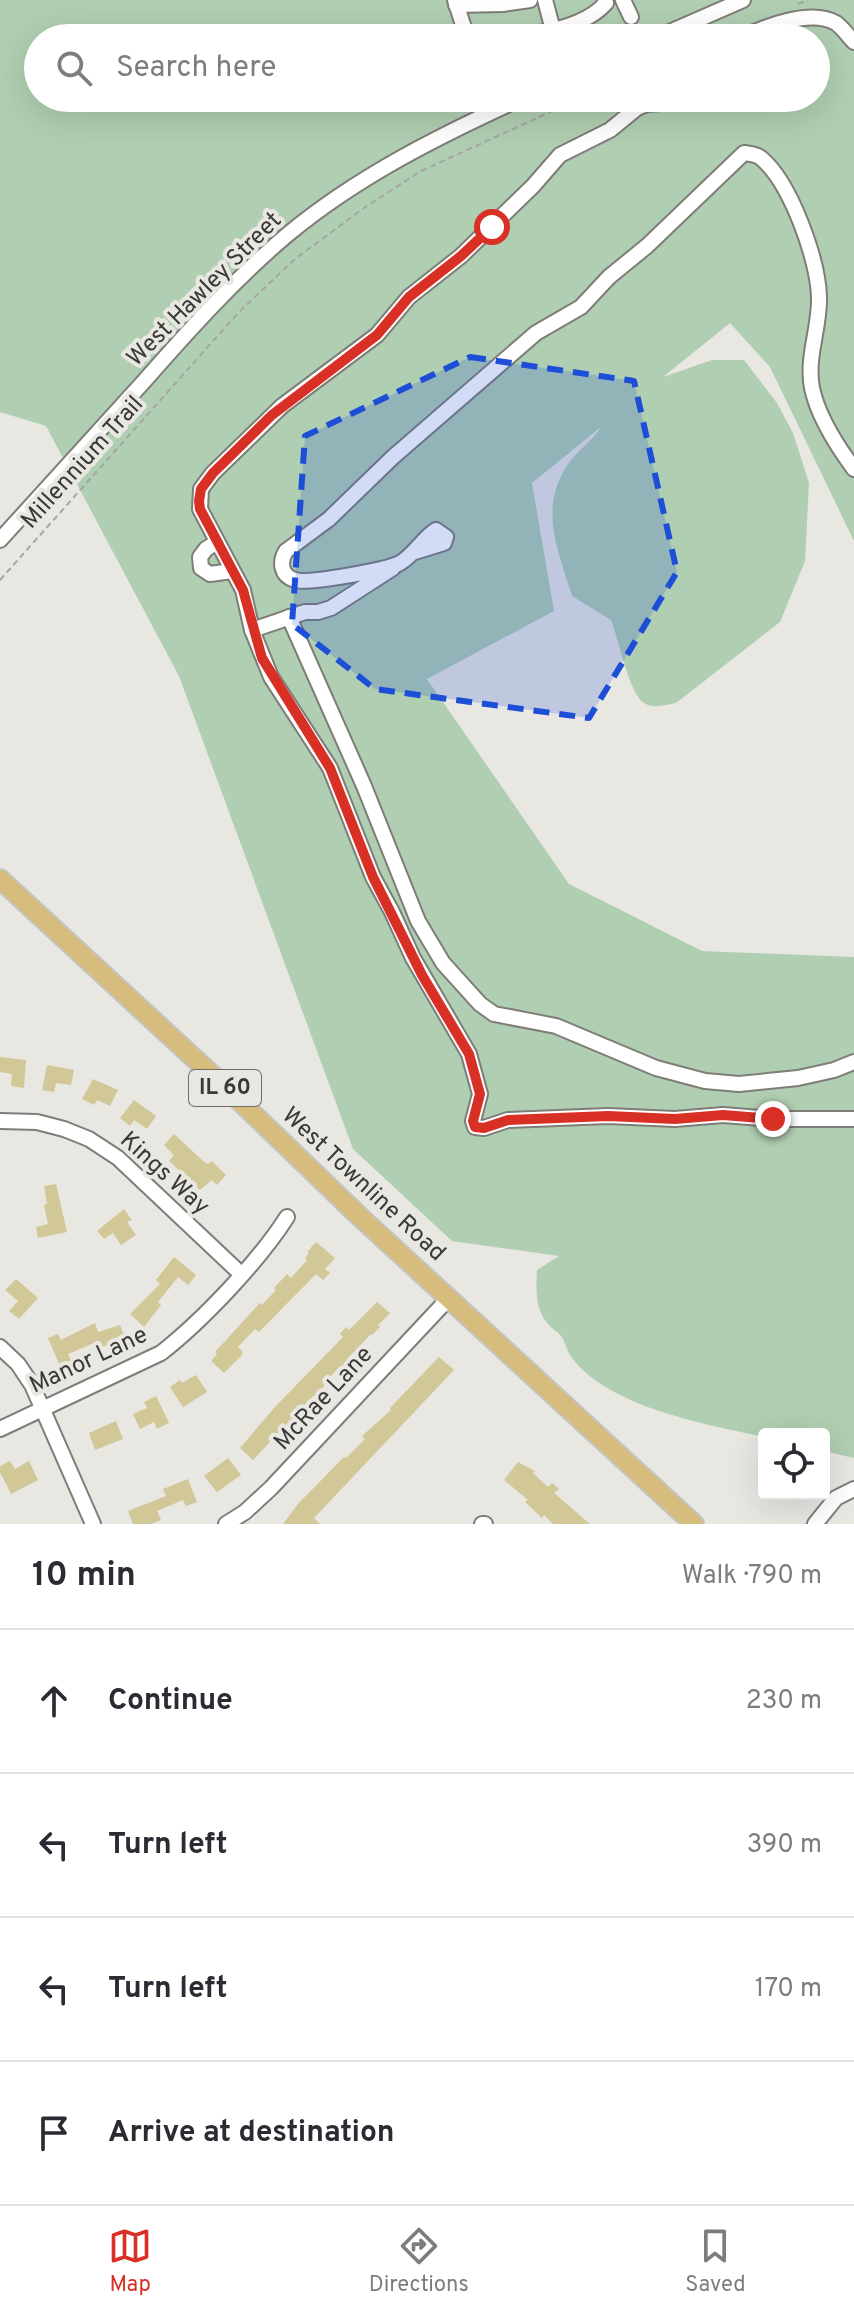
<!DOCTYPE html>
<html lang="en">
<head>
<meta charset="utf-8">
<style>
	:root { --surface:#fff; --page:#f2f2f3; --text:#2b2b33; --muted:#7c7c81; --line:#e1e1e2; --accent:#d93025 }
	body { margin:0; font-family:Overpass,sans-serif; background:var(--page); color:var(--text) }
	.controls { position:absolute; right:24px; bottom:24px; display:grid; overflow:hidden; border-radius:8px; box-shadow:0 8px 32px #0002 }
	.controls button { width:72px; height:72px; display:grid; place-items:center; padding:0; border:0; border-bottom:2px solid var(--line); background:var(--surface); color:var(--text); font:40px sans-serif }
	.stop { position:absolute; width:24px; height:24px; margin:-18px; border:6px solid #d93025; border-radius:50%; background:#fff }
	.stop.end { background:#d93025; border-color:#fff; box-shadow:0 2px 8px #0008 }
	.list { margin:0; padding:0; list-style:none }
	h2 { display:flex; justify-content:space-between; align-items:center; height:104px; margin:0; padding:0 32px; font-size:34px }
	h2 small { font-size:26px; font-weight:400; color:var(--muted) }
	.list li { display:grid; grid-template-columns:52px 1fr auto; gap:24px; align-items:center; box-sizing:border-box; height:144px; padding:0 32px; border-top:2px solid var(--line) }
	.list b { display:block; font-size:30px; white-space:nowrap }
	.list em { font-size:26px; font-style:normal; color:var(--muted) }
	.icon { flex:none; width:44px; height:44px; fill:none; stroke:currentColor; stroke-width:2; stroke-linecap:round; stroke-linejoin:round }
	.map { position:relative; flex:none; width:854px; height:1524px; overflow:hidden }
	.search { position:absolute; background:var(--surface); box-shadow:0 8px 32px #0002; left:24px; right:24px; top:24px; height:88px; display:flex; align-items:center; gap:20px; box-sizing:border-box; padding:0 28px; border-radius:44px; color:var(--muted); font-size:30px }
	.sheet { height:680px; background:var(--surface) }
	nav { display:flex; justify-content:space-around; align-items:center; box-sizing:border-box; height:112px; border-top:2px solid var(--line); background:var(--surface); font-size:22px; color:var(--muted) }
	nav a { display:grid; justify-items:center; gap:4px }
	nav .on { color:var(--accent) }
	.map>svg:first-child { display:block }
	.green { fill:#b0ceb1; fill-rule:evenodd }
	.building { fill:#d1c797 }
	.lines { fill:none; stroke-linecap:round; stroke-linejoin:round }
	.minor-tunnel { stroke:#c5c4c0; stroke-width:14; stroke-dasharray:14 7; stroke-linecap:butt }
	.minor-casing { stroke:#7e7d78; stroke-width:18 }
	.major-casing { stroke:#c4c4c3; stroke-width:22 }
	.path { stroke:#a6a5a1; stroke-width:2; stroke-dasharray:6 4; stroke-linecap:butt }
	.minor { stroke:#fff; stroke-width:14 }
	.major { stroke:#d6bd7d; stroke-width:18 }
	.route { stroke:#d93025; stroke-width:10 }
	.marked { fill:#1d4ed8; fill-opacity:0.2; stroke:#1d4ed8; stroke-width:6; stroke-dasharray:16 10; stroke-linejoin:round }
	.labels { text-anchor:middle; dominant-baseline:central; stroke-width:8; stroke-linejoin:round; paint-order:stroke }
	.shield { fill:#e8e7e2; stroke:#6e6d6a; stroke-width:2 }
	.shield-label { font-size:22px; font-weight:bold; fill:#393937 }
	.street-label { font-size:24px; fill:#393937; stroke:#e8e7e2 }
</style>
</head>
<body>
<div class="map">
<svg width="854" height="1524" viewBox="0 0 854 1524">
	<rect width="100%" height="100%" fill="#e8e7e2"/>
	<path class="green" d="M0,0H854V541L770,367L730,323L663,377L712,360H744L777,403L793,433L809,483L805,561L780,622L676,703C666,705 653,709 644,703C630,696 618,637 611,620L572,596C558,549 538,509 568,464C577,451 593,440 601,427L532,483L554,611L427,679L569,884L702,951L854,957V1458L824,1451V1434H764V1437C706,1424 610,1408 572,1358C567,1352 566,1342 561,1336C557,1331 551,1328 547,1323C535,1308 536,1288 537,1270L559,1256L452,1241L353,1149L179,676L46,426L0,412ZM38,38H816V98H38Z"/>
	<g class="building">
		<path d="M0,1057L26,1060L24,1088L11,1086L12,1074L0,1072Z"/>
		<path d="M47,1065L74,1070L71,1085L56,1083L54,1092L42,1090Z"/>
		<path d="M93,1079L118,1090L110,1106L97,1100L94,1105L82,1099Z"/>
		<path d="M134,1100L156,1116L147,1129L134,1120L130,1126L120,1118Z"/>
		<path d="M174,1134L203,1161L208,1164L212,1161L226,1175L217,1185L212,1180L200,1190L169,1161L174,1155L164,1145Z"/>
		<path d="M56,1184L67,1232L38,1238L36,1227L48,1224L44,1205L47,1204L44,1186Z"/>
		<path d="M124,1209L132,1220L127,1222L136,1235L121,1245L113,1233L104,1239L97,1231Z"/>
		<path d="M316,1242L335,1258L325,1269L330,1273L323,1280L316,1274L259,1332L255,1329L238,1347L243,1352L241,1356L224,1373L211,1361L217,1354L215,1352L260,1303L262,1305L276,1290L274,1288L287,1274L291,1278L307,1260L305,1258L309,1253L307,1252Z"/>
		<path d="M174,1257L196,1275L188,1285L178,1277L158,1302L161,1305L144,1327L130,1314L160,1284L156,1280Z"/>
		<path d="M16,1279L38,1298L19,1319L9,1311L18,1301L5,1290Z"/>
		<path d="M377,1302L390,1313L378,1325L380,1327L372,1335L371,1334L349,1357L351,1358L342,1368L340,1366L325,1383L322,1390L314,1397L313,1396L253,1460L240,1448L275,1407L343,1337L340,1334L346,1327L349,1330Z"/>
		<path d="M95,1323L98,1332L120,1325L125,1338L95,1350L92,1344L68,1354L71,1361L60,1366L48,1338L58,1334L61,1340Z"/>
		<path d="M439,1357L454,1370L314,1518L320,1524H283L298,1504L344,1457L346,1458L365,1439L362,1436L391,1410L390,1408Z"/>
		<path d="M196,1375L207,1392L183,1407L170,1387L180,1380L182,1383Z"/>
		<path d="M156,1396L169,1423L157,1429L154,1422L140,1429L133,1414L147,1408L144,1402Z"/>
		<path d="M116,1421L123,1439L95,1450L89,1433Z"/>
		<path d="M228,1458L241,1475L217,1492L204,1476Z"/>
		<path d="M10,1461L15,1469L29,1461L38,1480L11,1494L0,1472V1466Z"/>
		<path d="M518,1462L535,1471L533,1473L548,1487L552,1483L559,1489L554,1493L590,1524H553L544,1515L542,1518L525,1502L528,1500L504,1480Z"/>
		<path d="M188,1479L197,1502L186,1506L183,1500L157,1511L161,1520L151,1524H133L128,1511L166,1496L163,1489Z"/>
	</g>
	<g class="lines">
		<path class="minor-tunnel" d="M631,17L641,38"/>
		<defs>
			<g id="minor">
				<path d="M455,0L466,34C504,41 579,34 606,3L605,0"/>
				<path d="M545,0L553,30"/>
				<path d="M623,0L631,17"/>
				<path d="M456,5L503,4L530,0"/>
				<path d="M656,38L743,0"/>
				<path d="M741,38C764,27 811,8 836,23C843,28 848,36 854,42"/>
				<path d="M0,540C49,486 98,432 147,378C191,328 236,278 287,235C358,176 439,136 522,98"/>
				<path d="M217,542L206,549L200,557L201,568L210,574L232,571"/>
				<path d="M415,552L444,543L446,537L436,530C423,538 415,554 400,563C387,570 308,584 295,580C281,576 279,562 286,551L329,519L393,457L536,333L581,307L609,277L647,246L744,153C750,154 756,154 761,158C791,183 818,260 819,297C820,328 806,357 812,388C818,417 837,446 854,469"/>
				<path d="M393,568L331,608L318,612H305L252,630L271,677L330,768L373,877L392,912L413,958L469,1054L480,1094L473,1121L475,1127L484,1128L508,1120L608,1116L675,1119L723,1115L773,1119H854"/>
				<path d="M289,617L364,786L418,921L443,963L480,1004L494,1014L556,1026L656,1068L705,1081L739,1084L798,1078L834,1070L854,1062"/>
				<path d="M252,630L243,590L200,509L201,489L213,473L282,406L377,335L409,297L461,256L533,186L560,155L610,130L637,108L647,104L689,101L697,98"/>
				<path d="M0,1121L37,1122L64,1129L89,1139L118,1158L241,1274"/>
				<path d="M0,1347L18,1364L32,1385L93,1524"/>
				<path d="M0,1429L161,1353C202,1321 259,1261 287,1217"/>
				<path d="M226,1524L245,1512L271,1488L449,1298"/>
				<path d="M482,1524H485"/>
				<path d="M815,1524L836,1498L854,1489"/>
			</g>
			<path id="major" d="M0,879L222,1084L358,1215L694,1524"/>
		</defs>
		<use href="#minor" class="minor-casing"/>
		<use href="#major" class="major-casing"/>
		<g class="path">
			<path d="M798,4L808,0"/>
			<path d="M719,38L729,33"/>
			<path d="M0,580L239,312L295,259L364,208L421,171L581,98"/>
		</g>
		<use href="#minor" class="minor"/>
		<use href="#major" class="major"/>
	</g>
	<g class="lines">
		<path class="route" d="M492,227L461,256L409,297L377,335L272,415L213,473L201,489L199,501L200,509L243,590L262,658L330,768L373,877L422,975L469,1054L480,1094L473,1121L475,1127L484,1128L508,1120L608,1116L675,1119L723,1115L773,1119"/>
	</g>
	<path class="marked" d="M470,357L634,381L677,572L589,718L375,689L292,624L305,436Z"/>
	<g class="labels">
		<rect class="shield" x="189" y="1070" width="72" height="36" rx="6"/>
		<g class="shield-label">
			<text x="225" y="1088">IL 60</text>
		</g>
		<g class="street-label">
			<text transform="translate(205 290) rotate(-45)">West Hawley Street</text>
			<text transform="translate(83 463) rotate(-48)">Millennium Trail</text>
			<text transform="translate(164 1174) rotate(42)">Kings Way</text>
			<text transform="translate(363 1185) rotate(43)">West Townline Road</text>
			<text transform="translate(89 1361) rotate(-25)">Manor Lane</text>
			<text transform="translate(324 1399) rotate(-47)">McRae Lane</text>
		</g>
	</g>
</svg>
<div class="controls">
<button><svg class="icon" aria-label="locate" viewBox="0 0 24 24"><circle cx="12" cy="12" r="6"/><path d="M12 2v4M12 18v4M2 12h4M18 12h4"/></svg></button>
</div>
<div class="stop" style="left:492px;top:227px"></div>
<div class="stop end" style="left:773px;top:1119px"></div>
<div class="search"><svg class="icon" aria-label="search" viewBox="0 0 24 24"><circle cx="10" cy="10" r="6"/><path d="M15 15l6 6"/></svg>Search here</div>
</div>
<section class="sheet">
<h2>10 min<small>Walk · 790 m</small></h2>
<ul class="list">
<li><svg class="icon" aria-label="ahead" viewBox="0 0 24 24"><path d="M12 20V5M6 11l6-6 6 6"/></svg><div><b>Continue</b></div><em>230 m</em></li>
<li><svg class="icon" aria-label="left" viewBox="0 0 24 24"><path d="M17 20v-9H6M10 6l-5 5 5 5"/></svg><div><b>Turn left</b></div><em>390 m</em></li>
<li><svg class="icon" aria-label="left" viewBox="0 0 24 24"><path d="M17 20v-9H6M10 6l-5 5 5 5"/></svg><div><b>Turn left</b></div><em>170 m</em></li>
<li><svg class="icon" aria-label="arrive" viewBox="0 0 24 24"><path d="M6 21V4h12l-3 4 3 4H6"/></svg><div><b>Arrive at destination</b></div></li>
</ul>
</section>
<nav>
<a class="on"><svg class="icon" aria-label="map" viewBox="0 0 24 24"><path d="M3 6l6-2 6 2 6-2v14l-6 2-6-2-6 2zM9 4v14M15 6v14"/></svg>Map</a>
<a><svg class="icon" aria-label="directions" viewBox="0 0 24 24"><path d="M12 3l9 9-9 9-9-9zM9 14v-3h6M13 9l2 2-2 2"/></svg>Directions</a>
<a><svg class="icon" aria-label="saved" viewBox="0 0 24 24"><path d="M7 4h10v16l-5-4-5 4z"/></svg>Saved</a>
</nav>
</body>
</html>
